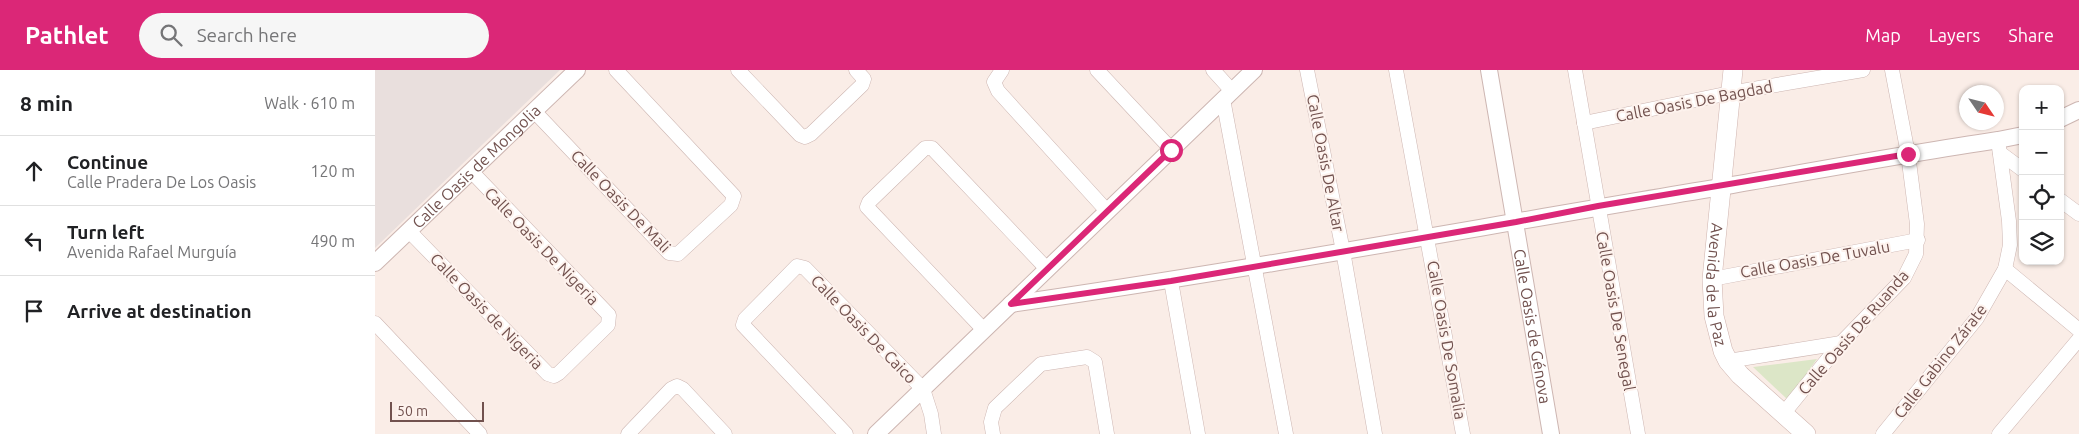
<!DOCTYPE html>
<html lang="en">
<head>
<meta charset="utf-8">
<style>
	:root { --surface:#fff; --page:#f6f6f6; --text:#202124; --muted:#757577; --line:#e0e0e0; --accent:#db2777 }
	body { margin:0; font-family:Ubuntu,sans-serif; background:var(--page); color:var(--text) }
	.controls { position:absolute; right:15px; top:15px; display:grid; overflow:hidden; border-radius:10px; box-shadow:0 1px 4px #0004 }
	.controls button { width:45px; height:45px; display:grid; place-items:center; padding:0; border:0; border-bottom:1px solid var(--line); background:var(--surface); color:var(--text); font:25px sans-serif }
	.compass { position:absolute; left:1584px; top:15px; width:45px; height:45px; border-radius:50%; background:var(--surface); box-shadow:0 1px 4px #0004; rotate:125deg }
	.scale { position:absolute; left:15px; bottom:12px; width:94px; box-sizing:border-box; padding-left:5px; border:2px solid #71514e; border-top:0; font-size:14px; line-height:18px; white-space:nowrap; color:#71514e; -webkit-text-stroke:4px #fdf2ed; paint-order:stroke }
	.stop { position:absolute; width:15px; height:15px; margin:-11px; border:4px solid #db2777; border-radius:50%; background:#fff }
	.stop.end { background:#db2777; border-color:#fff; box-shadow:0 1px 5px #0008 }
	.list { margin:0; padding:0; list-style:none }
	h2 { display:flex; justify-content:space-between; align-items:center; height:65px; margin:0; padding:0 20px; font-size:21px }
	h2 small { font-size:16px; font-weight:400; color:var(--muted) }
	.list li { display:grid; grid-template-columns:32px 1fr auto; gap:15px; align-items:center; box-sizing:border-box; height:70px; padding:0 20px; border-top:1px solid var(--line) }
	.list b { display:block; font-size:19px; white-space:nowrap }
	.list p { margin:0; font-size:16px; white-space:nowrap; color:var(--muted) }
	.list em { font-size:16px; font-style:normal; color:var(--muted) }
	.icon { flex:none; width:28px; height:28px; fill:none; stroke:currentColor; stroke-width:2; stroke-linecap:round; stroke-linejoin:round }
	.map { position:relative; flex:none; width:1704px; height:364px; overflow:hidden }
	header { display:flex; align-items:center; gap:30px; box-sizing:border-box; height:70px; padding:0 25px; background:var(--accent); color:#fff }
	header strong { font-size:24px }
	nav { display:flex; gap:28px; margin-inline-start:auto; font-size:18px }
	.search { width:350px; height:45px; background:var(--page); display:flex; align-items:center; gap:12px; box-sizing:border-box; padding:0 18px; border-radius:28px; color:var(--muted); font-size:19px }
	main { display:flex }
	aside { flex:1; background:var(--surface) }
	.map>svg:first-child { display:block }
	.industrial { fill:#e9dfdd }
	.green { fill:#dce6c7 }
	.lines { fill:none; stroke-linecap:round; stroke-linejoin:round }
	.minor-casing { stroke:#cdb6b2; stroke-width:15 }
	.tertiary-casing { stroke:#cdb6b2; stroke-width:18 }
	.secondary-casing { stroke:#cfb4af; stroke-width:20 }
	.minor { stroke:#fff; stroke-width:14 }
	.tertiary { stroke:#fff; stroke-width:16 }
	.secondary { stroke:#fff; stroke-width:19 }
	.route { stroke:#db2777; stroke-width:6 }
	.labels { text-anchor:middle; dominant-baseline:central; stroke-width:4; stroke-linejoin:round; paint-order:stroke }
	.street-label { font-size:16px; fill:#71514e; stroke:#fdf2ed }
</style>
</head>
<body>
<header>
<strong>Pathlet</strong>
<div class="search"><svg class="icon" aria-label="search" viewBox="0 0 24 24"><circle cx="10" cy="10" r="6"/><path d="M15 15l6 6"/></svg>Search here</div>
<nav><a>Map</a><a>Layers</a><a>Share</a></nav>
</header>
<main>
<aside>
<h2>8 min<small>Walk · 610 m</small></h2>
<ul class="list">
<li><svg class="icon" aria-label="ahead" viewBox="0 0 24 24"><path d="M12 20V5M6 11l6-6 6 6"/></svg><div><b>Continue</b><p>Calle Pradera De Los Oasis</p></div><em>120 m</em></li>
<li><svg class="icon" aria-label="left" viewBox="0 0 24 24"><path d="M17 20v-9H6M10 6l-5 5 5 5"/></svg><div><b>Turn left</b><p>Avenida Rafael Murguía</p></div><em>490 m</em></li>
<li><svg class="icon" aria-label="arrive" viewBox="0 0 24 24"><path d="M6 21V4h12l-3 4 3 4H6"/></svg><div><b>Arrive at destination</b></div></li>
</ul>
</aside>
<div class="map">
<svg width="1704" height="364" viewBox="0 0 1704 364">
	<rect width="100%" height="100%" fill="#faede7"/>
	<path class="industrial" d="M0,0H185L0,178Z"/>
	<path class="green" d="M1442,289L1413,330L1378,297Z"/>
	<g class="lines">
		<defs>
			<g id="minor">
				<path d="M363,0L425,65L430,67L436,64L487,15L489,9L481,0"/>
				<path d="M627,0L619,12L623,21L732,141"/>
				<path d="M722,0L796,79"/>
				<path d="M838,0L857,21"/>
				<path d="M932,0L968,181L1000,364"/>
				<path d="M1021,0L1088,364"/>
				<path d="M1200,0L1263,364"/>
				<path d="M848,29L911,364"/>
				<path d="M159,41L294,183L303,184L356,135L359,126L241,0"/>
				<path d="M1209,53L1355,23L1488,0"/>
				<path d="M1625,83L1648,100"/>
				<path d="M1685,130L1704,144"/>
				<path d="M34,161L173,304L179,306L184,303L233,255L234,245L96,101"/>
				<path d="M1630,199L1704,260"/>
				<path d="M1337,209L1543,170"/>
				<path d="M796,211L823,364"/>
				<path d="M0,253L105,364"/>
				<path d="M609,260L492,137L494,132L550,78H557L672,199"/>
				<path d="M1353,291L1466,273"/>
				<path d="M1408,344L1466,273L1529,208L1541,184L1542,154L1533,84L1517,0"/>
				<path d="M253,364L296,319L302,316L308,319L350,364"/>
				<path d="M471,364L368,255L370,249L422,196L430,198L548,319L556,344L559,364"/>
				<path d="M618,364L616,352L620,338L666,294L712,287L720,292L732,364"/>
				<path d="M1508,364L1602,248L1630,199L1635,175L1634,151L1623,70"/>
				<path d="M1624,364L1704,269"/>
			</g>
			<g id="tertiary">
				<path id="s1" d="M1114,0L1176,364"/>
				<path d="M1685,49L1704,40"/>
				<path id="s2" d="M0,193L202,0"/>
				<path d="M636,234C873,200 1109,156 1346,117C1438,101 1530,84 1623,70L1648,65"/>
				<path d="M501,364L879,0"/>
			</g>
			<g id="secondary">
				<path id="s3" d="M1358,0L1337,209L1339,246L1348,281L1353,291L1365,305L1431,364"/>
			</g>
		</defs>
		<use href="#minor" class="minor-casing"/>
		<use href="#tertiary" class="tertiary-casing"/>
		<use href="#secondary" class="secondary-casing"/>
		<use href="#minor" class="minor"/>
		<use href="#tertiary" class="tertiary"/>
		<use href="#secondary" class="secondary"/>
	</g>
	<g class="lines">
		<path class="route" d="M796,80L636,234L796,211L1141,152L1223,136L1533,84"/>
	</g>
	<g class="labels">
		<g class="street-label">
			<text transform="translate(1319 31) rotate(-11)">Calle Oasis De Bagdad</text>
			<text transform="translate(951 93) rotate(79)">Calle Oasis De Altar</text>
			<text stroke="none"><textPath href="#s2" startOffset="140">Calle Oasis de Mongolia</textPath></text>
			<text transform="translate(246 131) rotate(46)">Calle Oasis De Mali</text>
			<text transform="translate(167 176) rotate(46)">Calle Oasis De Nigeria</text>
			<text transform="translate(1440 189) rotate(-10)">Calle Oasis De Tuvalu</text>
			<text stroke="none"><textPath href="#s3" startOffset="216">Avenida de la Paz</textPath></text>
			<text transform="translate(112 241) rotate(46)">Calle Oasis de Nigeria</text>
			<text transform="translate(1241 241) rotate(80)">Calle Oasis De Senegal</text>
			<text stroke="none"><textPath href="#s1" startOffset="260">Calle Oasis de Génova</textPath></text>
			<text transform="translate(489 259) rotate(46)">Calle Oasis De Caico</text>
			<text transform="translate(1478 262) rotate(-49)">Calle Oasis De Ruanda</text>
			<text transform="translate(1072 270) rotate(80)">Calle Oasis De Somalia</text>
			<text transform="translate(1565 291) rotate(-52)">Calle Gabino Zárate</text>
		</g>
	</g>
</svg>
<div class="controls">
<button>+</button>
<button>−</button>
<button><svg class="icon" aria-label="locate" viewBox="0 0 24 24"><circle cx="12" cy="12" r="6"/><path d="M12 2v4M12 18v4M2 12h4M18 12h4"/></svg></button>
<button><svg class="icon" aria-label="layers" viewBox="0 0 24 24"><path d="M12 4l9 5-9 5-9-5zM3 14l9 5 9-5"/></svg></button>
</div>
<svg class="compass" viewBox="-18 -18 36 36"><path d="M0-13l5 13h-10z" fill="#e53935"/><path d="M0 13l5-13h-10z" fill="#757577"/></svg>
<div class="scale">50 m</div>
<div class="stop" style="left:796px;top:80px"></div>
<div class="stop end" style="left:1533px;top:84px"></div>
</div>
</main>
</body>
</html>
